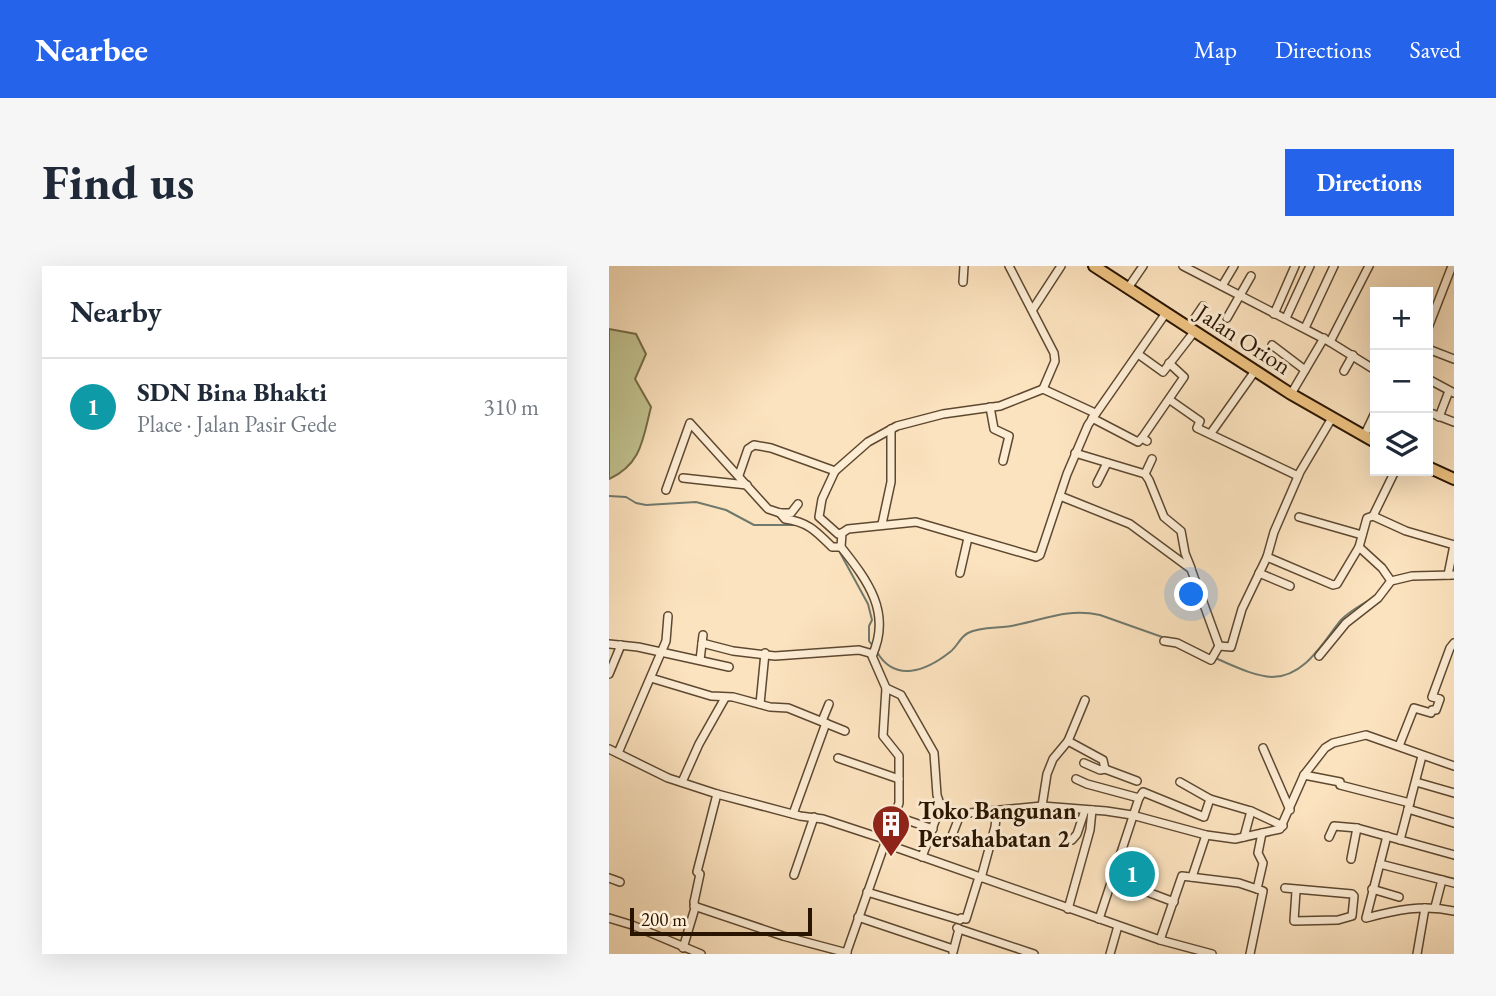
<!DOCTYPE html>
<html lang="en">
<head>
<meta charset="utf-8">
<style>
	:root { --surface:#fff; --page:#f6f6f7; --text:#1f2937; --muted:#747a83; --line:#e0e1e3; --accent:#2563eb }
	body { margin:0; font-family:"EB Garamond",serif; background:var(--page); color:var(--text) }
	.controls { position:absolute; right:21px; top:21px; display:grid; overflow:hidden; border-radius:0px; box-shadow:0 7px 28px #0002 }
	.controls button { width:63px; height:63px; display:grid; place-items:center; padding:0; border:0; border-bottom:2px solid var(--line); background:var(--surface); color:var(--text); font:35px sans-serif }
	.scale { position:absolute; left:21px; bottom:18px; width:182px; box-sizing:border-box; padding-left:7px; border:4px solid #291400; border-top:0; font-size:19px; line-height:24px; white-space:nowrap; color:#291400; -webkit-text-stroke:5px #fdedd5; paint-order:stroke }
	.you { position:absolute; left:583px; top:329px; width:24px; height:24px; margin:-18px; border:5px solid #fff; border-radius:50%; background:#1a73e8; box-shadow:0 0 0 10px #1a73e833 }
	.badge { display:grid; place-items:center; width:46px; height:46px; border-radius:50%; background:var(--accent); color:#fff; font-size:23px; font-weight:700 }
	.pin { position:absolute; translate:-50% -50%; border:4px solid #fff; box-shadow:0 2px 7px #0006 }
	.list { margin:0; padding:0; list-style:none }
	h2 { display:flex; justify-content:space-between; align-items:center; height:91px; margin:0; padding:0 28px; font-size:30px }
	h2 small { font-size:23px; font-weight:400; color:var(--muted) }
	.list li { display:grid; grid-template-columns:46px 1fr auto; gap:21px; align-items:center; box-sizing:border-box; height:98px; padding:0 28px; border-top:2px solid var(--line) }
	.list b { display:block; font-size:26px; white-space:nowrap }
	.list p { margin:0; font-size:23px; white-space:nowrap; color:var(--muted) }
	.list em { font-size:23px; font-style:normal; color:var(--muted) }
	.icon { flex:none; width:38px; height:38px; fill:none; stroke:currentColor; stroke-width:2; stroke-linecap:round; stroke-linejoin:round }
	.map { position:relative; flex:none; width:845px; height:688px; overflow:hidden; border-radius:0px }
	header { display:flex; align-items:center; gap:42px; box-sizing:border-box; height:98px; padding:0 35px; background:var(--accent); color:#fff }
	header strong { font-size:33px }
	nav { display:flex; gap:38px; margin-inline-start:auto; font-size:24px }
	.intro { display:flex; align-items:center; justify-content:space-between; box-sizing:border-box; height:168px; padding:0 42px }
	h1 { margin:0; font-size:49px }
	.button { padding:18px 32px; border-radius:0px; background:var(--accent); color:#fff; font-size:24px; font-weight:700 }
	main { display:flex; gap:42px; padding:0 42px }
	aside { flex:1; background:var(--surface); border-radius:0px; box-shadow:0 7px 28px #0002 }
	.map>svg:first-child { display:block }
	.green { fill:#c1c390; stroke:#756c48; stroke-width:2 }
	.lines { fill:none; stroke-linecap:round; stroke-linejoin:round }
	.stream { stroke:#70796d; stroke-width:2 }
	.minor-casing { stroke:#5e4830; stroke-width:10 }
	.highway-casing { stroke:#291400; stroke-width:14 }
	.minor { stroke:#fdedd5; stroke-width:7 }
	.highway { stroke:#eec280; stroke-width:10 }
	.labels { text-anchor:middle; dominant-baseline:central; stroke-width:6; stroke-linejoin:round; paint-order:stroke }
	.street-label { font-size:24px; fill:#291400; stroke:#fdedd5 }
	.poi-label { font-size:24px; font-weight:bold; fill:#291400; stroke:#fdedd5; text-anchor:start }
</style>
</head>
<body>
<header>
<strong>Nearbee</strong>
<nav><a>Map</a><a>Directions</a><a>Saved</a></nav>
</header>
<div class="intro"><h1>Find us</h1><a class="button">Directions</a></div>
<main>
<aside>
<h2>Nearby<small></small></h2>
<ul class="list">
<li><span class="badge" style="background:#0f9aa8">1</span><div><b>SDN Bina Bhakti</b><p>Place · Jalan Pasir Gede</p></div><em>310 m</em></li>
</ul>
</aside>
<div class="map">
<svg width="845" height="688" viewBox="0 0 845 688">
	<rect width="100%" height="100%" fill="#fce3bf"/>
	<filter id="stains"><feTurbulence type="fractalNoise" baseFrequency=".00286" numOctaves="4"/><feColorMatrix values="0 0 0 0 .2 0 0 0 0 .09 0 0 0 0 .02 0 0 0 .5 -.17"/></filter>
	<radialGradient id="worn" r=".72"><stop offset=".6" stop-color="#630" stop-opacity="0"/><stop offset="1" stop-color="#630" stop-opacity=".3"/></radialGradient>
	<path class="green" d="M0,63L27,68L37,88L26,113L42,141C34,172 33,198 0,213Z"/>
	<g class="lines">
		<g class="stream">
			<path d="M0,230L17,231L27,237L37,239L87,236L117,244L145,259H187"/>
			<path d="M229,283L259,338L263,354L260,360V375L263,379"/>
			<path d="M268,386C286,417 317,405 341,386C348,381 351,371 359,367C373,360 393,363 407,359C437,353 459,342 491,349L556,372"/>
			<path d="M606,392C623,399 644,410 663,411C696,411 714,376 732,354C740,345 753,339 763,332"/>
		</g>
		<defs>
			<g id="minor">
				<path d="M400,0L445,87L446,95L434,123"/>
				<path d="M574,0L721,76L766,104"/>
				<path d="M354,16L355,0"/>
				<path d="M613,20L625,0"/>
				<path d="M519,22L534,0"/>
				<path d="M424,43L452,0"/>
				<path d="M665,48L686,0"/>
				<path d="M618,52L642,10"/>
				<path d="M677,52L701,0"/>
				<path d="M579,62L594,40"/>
				<path d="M696,62L725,0"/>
				<path d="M819,62L843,0"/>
				<path d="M721,76L760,0"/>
				<path d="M663,79L696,104"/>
				<path d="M819,83L845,93"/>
				<path d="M529,88L554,106L585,66"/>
				<path d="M735,105L744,89"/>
				<path d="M819,113L845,127"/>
				<path d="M682,128L715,72"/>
				<path d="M561,134L591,155L588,162L689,210"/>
				<path d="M381,141L385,163L400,170L394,195"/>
				<path d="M819,146L845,156"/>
				<path d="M830,151L840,125"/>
				<path d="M483,152L529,176L533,172L538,175"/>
				<path d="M602,167L646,105"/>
				<path d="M755,170L766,147"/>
				<path d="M533,172L575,111L560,97"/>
				<path d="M466,187L536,208L540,214L555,251L572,265L576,287L582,302"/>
				<path d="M226,205L213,233L210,251L229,268L233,267"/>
				<path d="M536,208L543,193"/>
				<path d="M130,209L139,183L145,179L162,182L226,205L259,176L288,160L334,148L391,140L434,123L486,147"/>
				<path d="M74,212L138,219"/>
				<path d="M488,217L498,197"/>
				<path d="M57,224L81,157L159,243L171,247H182L189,238"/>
				<path d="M451,230L521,258L582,303L610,380"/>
				<path d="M171,247L176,253C199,256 207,265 223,281H232"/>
				<path d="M764,250L797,265L845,279"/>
				<path d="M690,251L753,269"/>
				<path d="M273,258L282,216V163"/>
				<path d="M750,281L773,302L782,315"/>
				<path d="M658,291L724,319L728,318L750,281L758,252L764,250L786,205"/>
				<path d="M351,307L359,272"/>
				<path d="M650,307L681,320"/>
				<path d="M839,309L845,279"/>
				<path d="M555,375L568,377L602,394L610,380"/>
				<path d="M93,377L124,385L166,390L250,384L264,388"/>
				<path d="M0,378L29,381L120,401"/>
				<path d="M610,380L622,381L633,343L658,291L665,266L691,206L723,152"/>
				<path d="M710,390L737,357L769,332L782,315L803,310L845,309"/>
				<path d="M91,394L94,369"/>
				<path d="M0,408L12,379"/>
				<path d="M42,412L102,430L124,431L161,441L179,442L236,465"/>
				<path d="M277,422L292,429L325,487L328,529L332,541L340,549L433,540L497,545L523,549L597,569L626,573L671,563L695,509L716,482L724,477L757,469L845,500"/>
				<path d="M151,438L156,387"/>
				<path d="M213,455L220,438"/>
				<path d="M459,475L494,494L496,503L528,515"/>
				<path d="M790,480L805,442L822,447L823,444H827L831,433L823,431L841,382L845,377"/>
				<path d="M654,482L681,544"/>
				<path d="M0,483L59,512L108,528L191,550L214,553L278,574"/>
				<path d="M9,487L57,375L59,350"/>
				<path d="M229,492L290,513"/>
				<path d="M475,497L491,504L496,503"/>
				<path d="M695,509L731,516V519L801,537"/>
				<path d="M467,513L478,518L530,532L490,653"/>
				<path d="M73,516L90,478L116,432"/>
				<path d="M571,516L601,533L642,545L635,571"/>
				<path d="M807,516L845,527"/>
				<path d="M530,532L534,526L595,551L601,533"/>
				<path d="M433,540L438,508L444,493L459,475L476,434"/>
				<path d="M799,543L845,557"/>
				<path d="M642,545L674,560"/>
				<path d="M184,548L217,457"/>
				<path d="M286,550L324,563"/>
				<path d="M778,570L757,652C787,644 814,638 845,645"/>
				<path d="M720,571L725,560L748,562L845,589"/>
				<path d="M342,572L351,549"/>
				<path d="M463,574L468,568L476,544"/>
				<path d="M791,574L813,490"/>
				<path d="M277,578L551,674L603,688"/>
				<path d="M313,591L326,555L333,543"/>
				<path d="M742,593L748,562"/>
				<path d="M771,598L845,617"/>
				<path d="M185,609L205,551"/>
				<path d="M583,611L597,569"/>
				<path d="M0,612L11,616"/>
				<path d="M372,612L386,561L388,544"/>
				<path d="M504,613L565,636"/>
				<path d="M676,622L743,628L745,630L743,650L729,654L685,655L687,625"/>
				<path d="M763,623L790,631"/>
				<path d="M258,626L351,654L352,652L357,653L370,611"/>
				<path d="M85,640L174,670L238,687"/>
				<path d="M826,641L833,614"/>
				<path d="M459,643L481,564L483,544"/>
				<path d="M249,651L344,683"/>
				<path d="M0,652L23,659L92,688"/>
				<path d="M350,663L425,688"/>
				<path d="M551,674L573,610L630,617L648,623"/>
				<path d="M74,682L86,642L85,636L91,608L88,606L108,528"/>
				<path d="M344,686L350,663L348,662"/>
				<path d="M237,688L290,537V490L274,470L277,422L263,390C283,347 259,315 232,281L233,267L239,263L307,256L427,291L431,289L458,208L479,159L557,47"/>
				<path d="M501,688L509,660"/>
				<path d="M641,688L654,625L648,623L654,597L649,587L653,567"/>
				<path d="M808,688L816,642"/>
			</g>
			<g id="highway">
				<path d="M485,0L682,128L766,176"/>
				<path d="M819,201L845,213"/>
			</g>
		</defs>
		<use href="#minor" class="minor-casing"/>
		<use href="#highway" class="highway-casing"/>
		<use href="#minor" class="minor"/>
		<use href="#highway" class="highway"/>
	</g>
	<defs>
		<symbol id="building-pin" viewBox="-11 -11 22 30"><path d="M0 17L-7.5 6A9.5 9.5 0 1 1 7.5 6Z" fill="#8f2418" stroke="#fdedd5"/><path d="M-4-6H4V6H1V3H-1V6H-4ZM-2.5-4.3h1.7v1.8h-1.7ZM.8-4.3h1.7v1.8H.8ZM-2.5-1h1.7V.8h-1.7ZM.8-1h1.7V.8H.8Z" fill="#fff"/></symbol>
	</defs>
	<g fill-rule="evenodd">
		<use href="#building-pin" x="260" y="536" width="44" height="60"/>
	</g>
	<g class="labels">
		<g class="street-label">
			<text transform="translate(635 73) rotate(33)">Jalan Orion</text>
		</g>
		<g class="poi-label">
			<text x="309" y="544">Toko Bangunan<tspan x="309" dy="28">Persahabatan 2</tspan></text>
		</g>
	</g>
	<rect width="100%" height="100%" filter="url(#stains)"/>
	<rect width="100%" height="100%" fill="url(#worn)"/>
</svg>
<div class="controls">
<button>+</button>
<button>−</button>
<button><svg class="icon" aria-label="layers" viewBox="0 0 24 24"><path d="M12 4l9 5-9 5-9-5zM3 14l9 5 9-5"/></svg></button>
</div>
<div class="scale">200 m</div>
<div class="you"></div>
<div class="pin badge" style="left:523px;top:608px;background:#0f9aa8">1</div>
</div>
</main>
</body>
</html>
